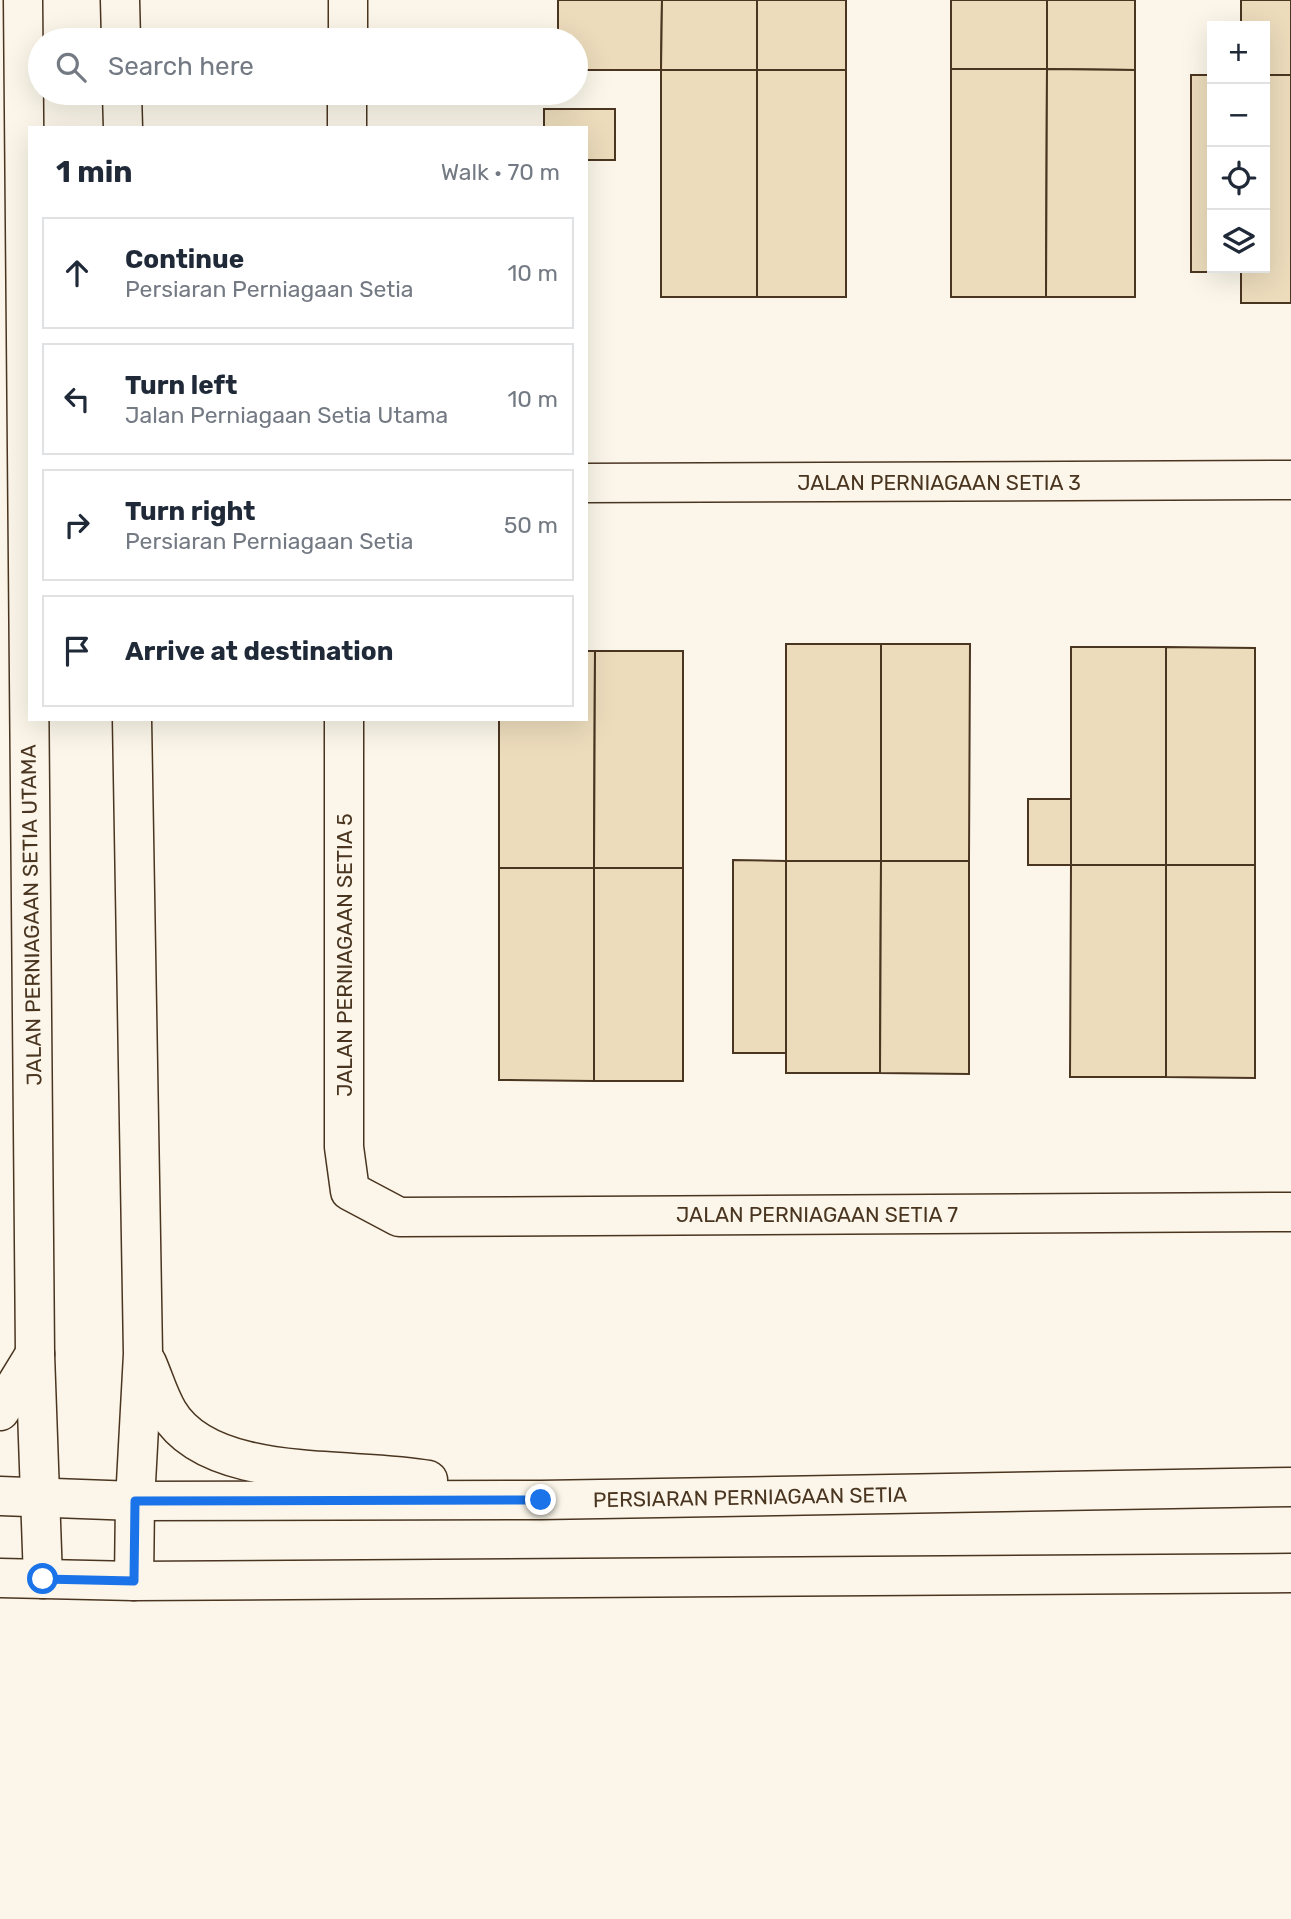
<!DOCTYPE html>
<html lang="en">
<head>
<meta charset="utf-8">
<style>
	:root { --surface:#fff; --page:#f2f2f3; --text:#1f2937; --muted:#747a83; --line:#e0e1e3 }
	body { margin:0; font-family:Rubik,sans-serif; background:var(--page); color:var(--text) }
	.controls { position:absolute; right:21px; top:21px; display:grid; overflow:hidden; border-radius:0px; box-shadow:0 7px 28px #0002 }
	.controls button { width:63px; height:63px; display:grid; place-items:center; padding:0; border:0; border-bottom:2px solid var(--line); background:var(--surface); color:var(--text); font:35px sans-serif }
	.stop { position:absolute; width:21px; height:21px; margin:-16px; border:5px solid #1a73e8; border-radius:50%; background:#fff }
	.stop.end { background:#1a73e8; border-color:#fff; box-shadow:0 2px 7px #0008 }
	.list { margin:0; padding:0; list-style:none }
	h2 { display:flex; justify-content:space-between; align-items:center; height:91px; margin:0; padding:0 28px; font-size:30px }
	h2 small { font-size:23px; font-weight:400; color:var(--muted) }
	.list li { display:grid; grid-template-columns:46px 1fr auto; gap:21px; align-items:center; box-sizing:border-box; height:112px; margin:0 14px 14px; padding:0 14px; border:2px solid var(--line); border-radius:0px }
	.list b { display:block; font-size:26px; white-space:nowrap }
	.list p { margin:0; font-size:23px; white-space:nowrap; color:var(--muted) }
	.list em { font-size:23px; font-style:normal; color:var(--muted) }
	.icon { flex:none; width:38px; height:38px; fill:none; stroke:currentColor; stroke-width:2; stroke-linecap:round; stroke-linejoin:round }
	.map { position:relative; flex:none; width:1291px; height:1919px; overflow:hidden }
	.search { position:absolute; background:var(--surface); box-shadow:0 7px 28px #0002; left:28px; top:28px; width:560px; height:77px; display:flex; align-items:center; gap:18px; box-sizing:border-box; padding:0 24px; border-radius:38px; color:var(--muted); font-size:26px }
	.panel { position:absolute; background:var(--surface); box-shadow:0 7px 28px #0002; left:28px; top:126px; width:560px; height:595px; border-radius:0px }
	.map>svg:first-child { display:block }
	.building { fill:#ecdcbc; stroke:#4a3520; stroke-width:2 }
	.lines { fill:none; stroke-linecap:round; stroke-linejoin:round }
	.minor-casing { stroke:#4a3520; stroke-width:41 }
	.major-casing { stroke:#4a3520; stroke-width:41 }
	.minor { stroke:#fbf6e9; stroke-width:38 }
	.major { stroke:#fbf6e9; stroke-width:38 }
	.route { stroke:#1a73e8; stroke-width:9 }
	.labels { text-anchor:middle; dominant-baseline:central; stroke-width:5; stroke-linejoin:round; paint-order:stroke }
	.street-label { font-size:21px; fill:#4a3520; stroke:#fbf6e9 }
</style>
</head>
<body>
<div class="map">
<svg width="1291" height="1919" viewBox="0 0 1291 1919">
	<rect width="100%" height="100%" fill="#fbf6e9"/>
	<g class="building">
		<path d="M558,0H662L661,70H576V40H558Z"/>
		<path d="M662,0H757V70H661Z"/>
		<rect x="757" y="0" width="89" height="70"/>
		<rect x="951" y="0" width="96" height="69"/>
		<path d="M1047,0H1135V70L1047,69Z"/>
		<path d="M1241,0H1291V75H1265V26H1241Z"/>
		<path d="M951,69H1047L1046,297H951Z"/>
		<path d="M1047,69L1135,70V297H1046Z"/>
		<rect x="661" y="70" width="96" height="227"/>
		<rect x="757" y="70" width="89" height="227"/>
		<path d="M1191,75H1212V268H1241V272H1191Z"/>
		<path d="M1265,75H1291V303H1241V268H1265Z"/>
		<path d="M544,109H615V160H586V128H544Z"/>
		<rect x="786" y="644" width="95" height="217"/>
		<path d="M881,644H970L969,861H881Z"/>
		<rect x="1071" y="647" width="95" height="218"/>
		<path d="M1166,647L1255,648V865H1166Z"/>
		<path d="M586,651H595L594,868H499V719H586Z"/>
		<path d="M595,651H683V868H594Z"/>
		<rect x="1028" y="799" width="43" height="66"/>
		<path d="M733,860L786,861V1053H733Z"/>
		<path d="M786,861H881L880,1073H786Z"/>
		<path d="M881,861H969V1074L880,1073Z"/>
		<path d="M1071,865H1166V1077H1070Z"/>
		<path d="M1166,865H1255V1078L1166,1077Z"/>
		<path d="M499,868H594V1081L499,1080Z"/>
		<rect x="594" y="868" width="89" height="213"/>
	</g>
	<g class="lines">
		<defs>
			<g id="minor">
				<path d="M348,40V0"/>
				<path d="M347,128V93"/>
				<path d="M586,483L1291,480"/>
				<path d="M344,719V1147L350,1191L399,1217L1291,1212"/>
			</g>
			<g id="major">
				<path d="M23,0L35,1354L43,1579"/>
				<path d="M120,0L121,40"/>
				<path d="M122,93L123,128"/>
				<path d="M132,719L143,1354L135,1501L134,1581"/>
				<path d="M147,1363C154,1379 159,1397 168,1412C210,1484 355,1466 428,1480"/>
				<path d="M0,1411L35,1354"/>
				<path d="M0,1496L135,1501L541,1500L1291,1487"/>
				<path d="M0,1578L134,1581L1291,1573"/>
			</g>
		</defs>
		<use href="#minor" class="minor-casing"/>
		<use href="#major" class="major-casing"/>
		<use href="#minor" class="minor"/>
		<use href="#major" class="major"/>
	</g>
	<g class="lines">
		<path class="route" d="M43,1579L134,1581L135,1501L541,1500"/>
	</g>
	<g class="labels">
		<g class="street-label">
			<text x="939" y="482">JALAN PERNIAGAAN SETIA 3</text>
			<text transform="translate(31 915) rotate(-91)">JALAN PERNIAGAAN SETIA UTAMA</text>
			<text transform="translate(344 955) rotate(-90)">JALAN PERNIAGAAN SETIA 5</text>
			<text x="817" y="1214">JALAN PERNIAGAAN SETIA 7</text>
			<text transform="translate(750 1497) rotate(-1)">PERSIARAN PERNIAGAAN SETIA</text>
		</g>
	</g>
</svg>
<div class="controls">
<button>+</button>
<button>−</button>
<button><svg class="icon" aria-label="locate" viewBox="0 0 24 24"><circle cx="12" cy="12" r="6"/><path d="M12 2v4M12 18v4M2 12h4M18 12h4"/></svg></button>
<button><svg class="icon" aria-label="layers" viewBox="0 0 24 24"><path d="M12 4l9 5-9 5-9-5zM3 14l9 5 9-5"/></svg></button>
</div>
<div class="stop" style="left:43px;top:1579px"></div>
<div class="stop end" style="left:541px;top:1500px"></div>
<div class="search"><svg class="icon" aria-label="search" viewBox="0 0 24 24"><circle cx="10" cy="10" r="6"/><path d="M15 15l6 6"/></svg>Search here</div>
<section class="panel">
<h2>1 min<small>Walk · 70 m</small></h2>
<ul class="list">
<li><svg class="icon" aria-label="ahead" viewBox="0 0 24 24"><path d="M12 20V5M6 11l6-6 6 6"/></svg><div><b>Continue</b><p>Persiaran Perniagaan Setia</p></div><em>10 m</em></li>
<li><svg class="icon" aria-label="left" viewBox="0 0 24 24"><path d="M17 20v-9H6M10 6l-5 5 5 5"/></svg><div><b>Turn left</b><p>Jalan Perniagaan Setia Utama</p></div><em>10 m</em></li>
<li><svg class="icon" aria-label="right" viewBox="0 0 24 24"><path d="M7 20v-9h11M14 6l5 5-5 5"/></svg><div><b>Turn right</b><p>Persiaran Perniagaan Setia</p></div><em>50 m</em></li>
<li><svg class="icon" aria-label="arrive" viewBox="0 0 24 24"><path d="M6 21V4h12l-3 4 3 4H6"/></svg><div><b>Arrive at destination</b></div></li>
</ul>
</section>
</div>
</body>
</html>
